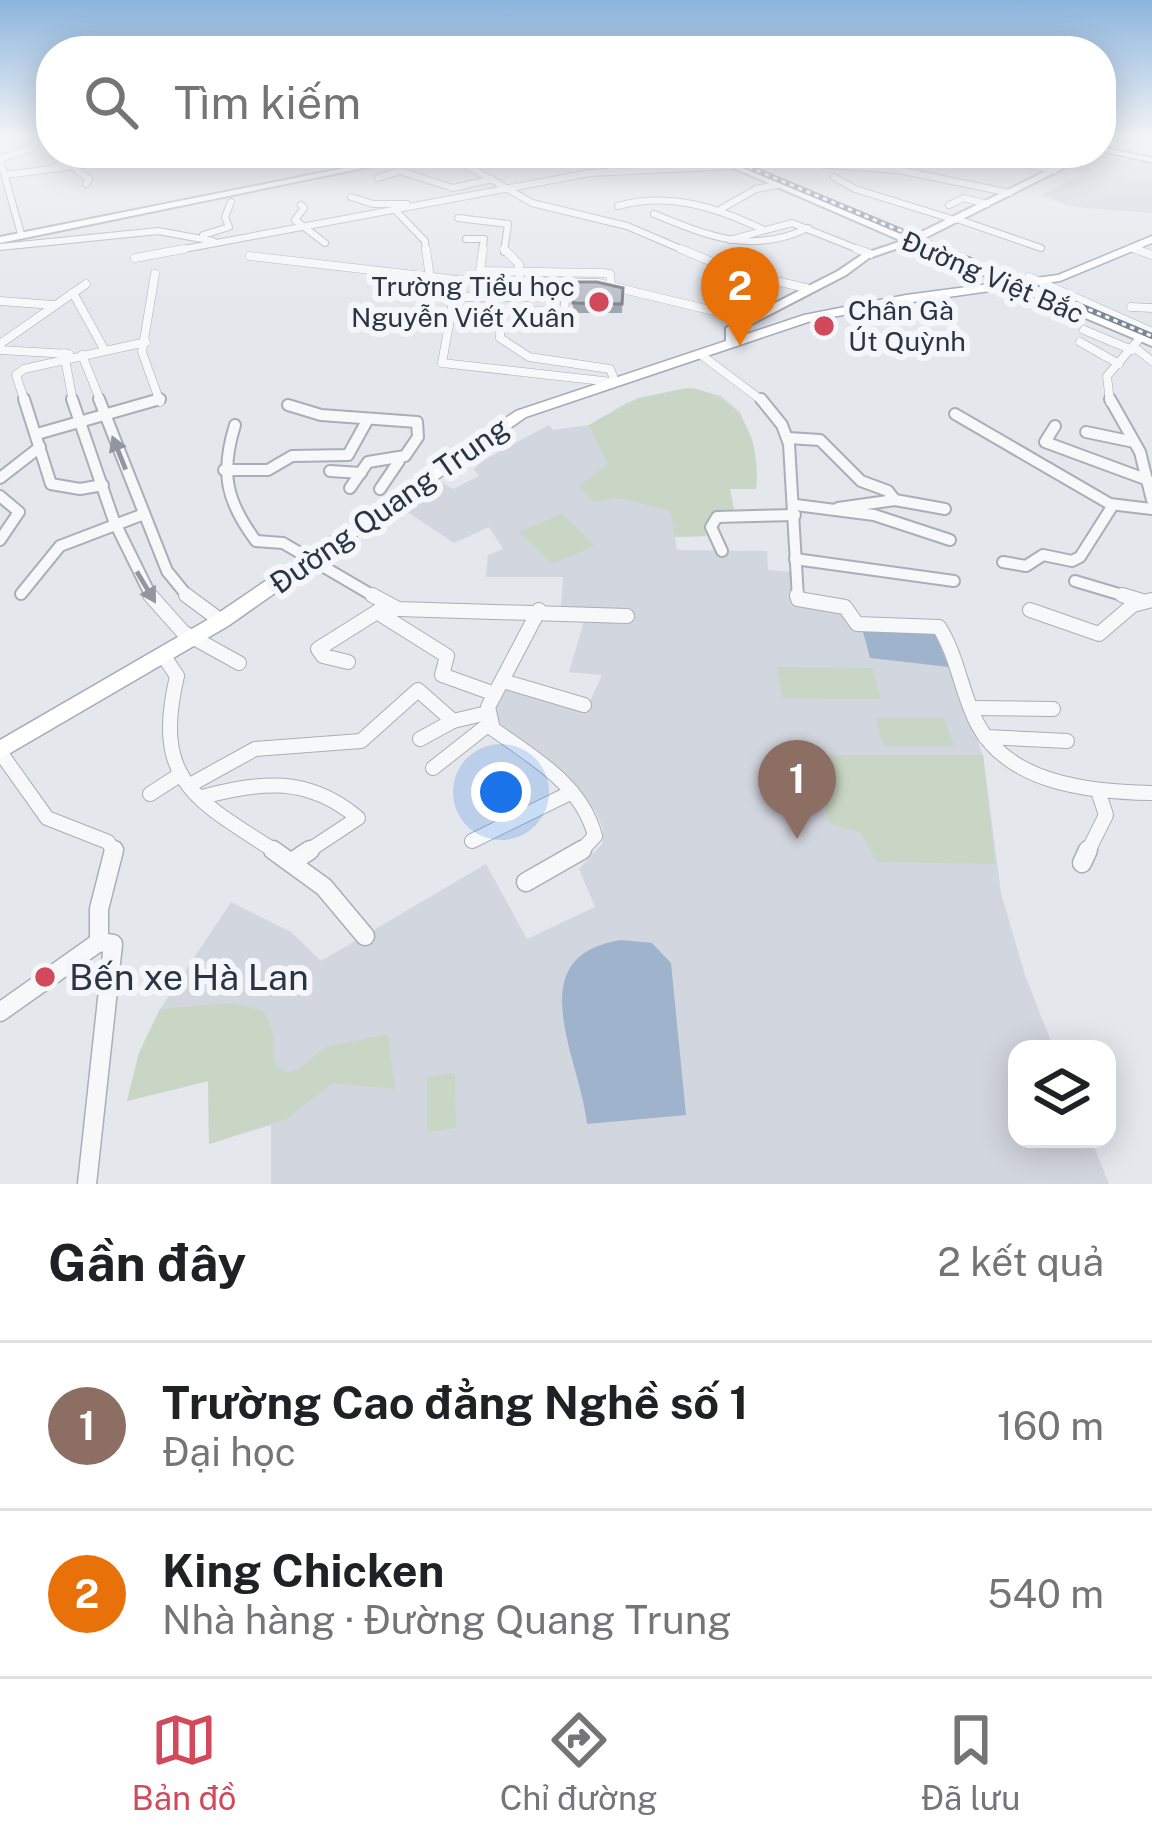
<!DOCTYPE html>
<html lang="vi">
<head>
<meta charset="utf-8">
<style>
	:root { --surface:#fff; --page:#f6f6f6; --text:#202124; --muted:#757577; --line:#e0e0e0; --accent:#d1495b }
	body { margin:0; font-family:"Public Sans",sans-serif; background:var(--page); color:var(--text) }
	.controls { position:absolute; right:36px; bottom:36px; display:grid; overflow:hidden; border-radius:24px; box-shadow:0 6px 30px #0003 }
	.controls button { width:108px; height:108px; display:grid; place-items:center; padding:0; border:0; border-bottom:3px solid var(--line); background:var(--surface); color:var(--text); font:60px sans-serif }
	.you { position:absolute; left:501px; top:792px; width:42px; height:42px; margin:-30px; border:9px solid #fff; border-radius:50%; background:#1a73e8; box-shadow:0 0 0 18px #1a73e833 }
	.badge { display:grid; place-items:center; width:78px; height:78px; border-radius:50%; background:var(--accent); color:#fff; font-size:39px; font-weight:700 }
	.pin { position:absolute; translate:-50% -99px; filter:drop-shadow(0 3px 6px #0008) }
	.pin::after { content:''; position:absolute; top:63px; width:42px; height:36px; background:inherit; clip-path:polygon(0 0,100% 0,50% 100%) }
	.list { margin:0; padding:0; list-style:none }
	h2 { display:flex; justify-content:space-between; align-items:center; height:156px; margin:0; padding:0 48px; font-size:51px }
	h2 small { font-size:39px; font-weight:400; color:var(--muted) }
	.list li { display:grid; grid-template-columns:78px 1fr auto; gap:36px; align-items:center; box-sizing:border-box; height:168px; padding:0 48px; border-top:3px solid var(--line) }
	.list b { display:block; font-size:45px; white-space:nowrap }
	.list p { margin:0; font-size:39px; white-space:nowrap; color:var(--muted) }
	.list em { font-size:39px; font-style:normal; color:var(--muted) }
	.icon { flex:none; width:66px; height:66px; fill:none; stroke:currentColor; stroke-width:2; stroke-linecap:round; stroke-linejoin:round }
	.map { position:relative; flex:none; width:1152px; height:1184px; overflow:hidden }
	.search { position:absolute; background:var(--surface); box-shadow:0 6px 30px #0003; left:36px; right:36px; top:36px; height:132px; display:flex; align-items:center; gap:30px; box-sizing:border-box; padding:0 42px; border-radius:48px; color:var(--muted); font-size:45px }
	.sheet { height:492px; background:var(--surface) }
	nav { display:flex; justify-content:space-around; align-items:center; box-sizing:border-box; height:168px; border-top:3px solid var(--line); background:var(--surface); font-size:33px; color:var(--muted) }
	nav a { display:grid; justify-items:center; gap:6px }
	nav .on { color:var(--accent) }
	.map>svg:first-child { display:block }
	.built { fill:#d2d6de }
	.green { fill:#c9d6c5 }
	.water { fill:#9fb4cc }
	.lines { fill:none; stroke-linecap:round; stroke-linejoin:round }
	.street-far4-casing { stroke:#a9aeb7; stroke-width:8 }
	.street-far3-casing { stroke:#a9aeb7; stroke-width:9 }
	.street-far2-casing { stroke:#a9aeb7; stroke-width:14 }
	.street-far1-casing { stroke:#a9aeb7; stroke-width:16 }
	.street-casing { stroke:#a9aeb7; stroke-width:21 }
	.secondary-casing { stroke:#a9aeb7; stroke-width:4 }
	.primary-casing { stroke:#a3abb8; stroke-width:3 }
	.street-far4 { stroke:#f7f8fa; stroke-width:6 }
	.street-far3 { stroke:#f7f8fa; stroke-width:8 }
	.street-far2 { stroke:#f7f8fa; stroke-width:10 }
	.street-far1 { stroke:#f7f8fa; stroke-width:14 }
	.street { stroke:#f7f8fa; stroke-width:18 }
	.secondary { fill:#fff; fill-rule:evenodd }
	.primary { fill:#fff; fill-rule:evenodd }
	.rail-casing { stroke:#7d8696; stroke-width:6 }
	.rail { stroke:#f4f6f9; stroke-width:3; stroke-dasharray:4.5; stroke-linecap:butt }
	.secondary-bridge-casing { stroke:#a9aeb7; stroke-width:10; stroke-linecap:butt }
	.secondary-bridge { stroke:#fff; stroke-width:9 }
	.wall { fill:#a1a5ae }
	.building { fill:#bbc0ca; stroke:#83868d; stroke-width:3 }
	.oneway { fill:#9196a0 }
	.poi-dot { fill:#d1495b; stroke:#f4f6f9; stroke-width:4.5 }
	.labels { text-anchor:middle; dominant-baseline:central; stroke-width:12; stroke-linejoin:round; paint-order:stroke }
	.far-street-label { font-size:27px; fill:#2b3445; stroke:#f4f6f9 }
	.far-poi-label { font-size:27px; fill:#2b3445; stroke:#f4f6f9; text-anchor:end }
	.street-label { font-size:30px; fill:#2b3445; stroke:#f4f6f9 }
	.near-poi-label { font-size:36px; fill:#2b3445; stroke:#f4f6f9; text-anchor:start }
</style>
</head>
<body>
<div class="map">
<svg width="1152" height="1184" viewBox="0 0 1152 1184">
	<rect width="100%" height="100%" fill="#e4e7ec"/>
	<g class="built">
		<path d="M1095,155L1152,163V213L1073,207L1040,195L1082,174L1067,169Z"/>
		<path d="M693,388L721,396L740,412L753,443L757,477L756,489H730L734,509L710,516L704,526L706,536L675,537L677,550L767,551L768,570L792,572L793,603L837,608L850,623L933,629L983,755L1001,893L1025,975L1054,1049H1017V1139H1091L1109,1184H271V1125L209,1144L208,1081L127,1101L139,1053L160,1009L231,902L291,932L321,961L486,864L527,939L595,907L579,869L602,844L603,829L596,812L564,776L503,729L492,714L508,687L586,710L602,675L569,672L584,621L626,624L628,612L561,607L563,577H486L488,555L503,549L489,527L454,543L403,509L439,481L453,489L479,476L474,469L484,460L549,425L553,430L589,425L628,402Z"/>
	</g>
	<g class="green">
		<path d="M687,388C741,394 761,437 756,489H730L734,509L710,516L704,526L706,536L675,537L670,511L619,498L594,502L579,486L608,464L589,425L638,398Z"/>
		<path d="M562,514L595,546L551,564L519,532Z"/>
		<path d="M777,667L872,668L881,699L782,698Z"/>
		<path d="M875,718H944L954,746H884Z"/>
		<path d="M814,755H983L995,864L877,862L861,833L829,823Z"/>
		<path d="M232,1003L264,1011L274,1036L273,1061L286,1072L297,1070L326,1047L388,1034L395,1089L333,1083L286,1119L209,1144L208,1081L127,1101L139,1053L160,1009Z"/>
		<path d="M455,1073L456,1128L427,1132V1077Z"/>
	</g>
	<g class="water">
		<path d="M862,628L933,629L949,667L870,658Z"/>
		<path d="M621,940L652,943L671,963L686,1115L587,1124C581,1060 517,956 621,940Z"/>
	</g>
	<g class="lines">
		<defs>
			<g id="street-far4">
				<path d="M464,153L459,161L532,203L627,226L688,252"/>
				<path d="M608,153V163L616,172"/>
				<path d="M769,153L776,161L899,170L1010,193"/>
				<path d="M870,153L889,168"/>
				<path d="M946,153L994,164L1020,163"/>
				<path d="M1010,153L1002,158L1054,171"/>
				<path d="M2,158L35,147L36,135"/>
				<path d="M0,159L21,234"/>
				<path d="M54,167L81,153"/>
				<path d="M74,168L89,179L86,184"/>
				<path d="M6,175L172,153"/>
				<path d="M834,177L855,189L955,220"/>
				<path d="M378,178L400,171L453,188L492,179"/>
				<path d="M351,197L373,204H407"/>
				<path d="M301,205L304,208L295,220L325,243"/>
				<path d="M949,205L964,198L987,204"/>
				<path d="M618,206C670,192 715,207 762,229"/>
				<path d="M721,209L756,189L777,185"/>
				<path d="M397,212L425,241L426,252"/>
				<path d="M654,214C709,236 751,255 808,228"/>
				<path d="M458,218L508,224L504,252"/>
				<path d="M957,219L1041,248"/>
				<path d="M203,235L229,227L225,217L231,202"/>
				<path d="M466,239H484L482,252"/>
				<path d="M730,240L792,223L865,252"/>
				<path d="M0,247L158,231L213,241"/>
				<path d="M1133,248L1144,252"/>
				<path d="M168,252L590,173L732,166"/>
			</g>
			<g id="street-far3">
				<path d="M426,249L430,278"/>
				<path d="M504,249L519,264V274"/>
				<path d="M681,249L736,272L806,288"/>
				<path d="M857,249L870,254"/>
				<path d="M1135,249L1152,255"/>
				<path d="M250,256L457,280L598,283L747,319"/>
				<path d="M135,258L184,249"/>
				<path d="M481,271L603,273L610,274L611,285"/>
				<path d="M155,274L142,352L160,402"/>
				<path d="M1029,277L1152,332"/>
				<path d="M479,278L483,249"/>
				<path d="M457,280L442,363L612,382"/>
				<path d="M73,293L104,349"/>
				<path d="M454,297H567"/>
				<path d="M0,301L53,305"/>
				<path d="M1131,307L1152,308"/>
				<path d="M452,312L564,311L567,282"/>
				<path d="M501,312L500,338L529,357L610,369L615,381"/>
				<path d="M1084,330L1132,350"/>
				<path d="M1080,342L1119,364"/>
				<path d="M0,344L86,284"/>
				<path d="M1134,347L1152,361"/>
				<path d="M0,350L69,354"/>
				<path d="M64,353L73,402"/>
				<path d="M700,354L764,402"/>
				<path d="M82,355L101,402"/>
				<path d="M25,402L16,375L24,369L146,342"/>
				<path d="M1110,402L1107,376L1140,338"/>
			</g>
			<g id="street-far2">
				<path d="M24,399L51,484L80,489L103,485"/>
				<path d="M72,399L114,521L152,598"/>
				<path d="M99,399L167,571L189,598"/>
				<path d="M761,399L782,425L789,444L798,598"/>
				<path d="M1110,399L1140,452L1152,500"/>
				<path d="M288,405L321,415L417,422L418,437L405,456L368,462L350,488"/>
				<path d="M955,414L1110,504L1152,509"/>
				<path d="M235,425C220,473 226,501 256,541L283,543L377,598"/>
				<path d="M1055,426L1045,442L1148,480"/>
				<path d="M1086,432L1134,442"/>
				<path d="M37,434L160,399"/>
				<path d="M788,438L820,440L861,481L888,491L895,500L838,508"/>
				<path d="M224,470H268L292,456L348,455L368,419"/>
				<path d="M330,471L361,473"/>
				<path d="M0,478L40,447"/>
				<path d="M380,489L399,461"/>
				<path d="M0,496L19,512L0,540"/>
				<path d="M895,500L945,509"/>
				<path d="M796,505L874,515L950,540"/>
				<path d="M722,551L711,527L717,517L795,515"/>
				<path d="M795,559L954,581"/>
				<path d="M1003,562L1026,566L1043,555L1072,561L1080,557L1113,505"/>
				<path d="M1075,581L1132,598"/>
				<path d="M21,594L60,546L144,514"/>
			</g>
			<g id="street-far1">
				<path d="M150,595L183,632L239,663"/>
				<path d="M186,595L221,621"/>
				<path d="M372,595L398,609L627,616"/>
				<path d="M797,595L798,599L845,607L857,624L939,627C958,657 961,692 977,723C1008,784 1091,792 1152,793"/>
				<path d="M1122,595L1142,601"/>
				<path d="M539,610L488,707L493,729C534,758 582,785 595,836L579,853"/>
				<path d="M1030,610L1099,634L1133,605L1152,600"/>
				<path d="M377,612L447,656L442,675L495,694"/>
				<path d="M163,655L177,676C152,782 196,800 278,853"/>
				<path d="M348,662L323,656L318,649L380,610"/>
				<path d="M503,681L584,705"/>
				<path d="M971,708L1053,709"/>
				<path d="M985,737L1067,741"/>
				<path d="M420,739L453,721L487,713"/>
				<path d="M0,752L47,818L108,842L115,853"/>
				<path d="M433,768L489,724"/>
				<path d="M190,785L255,749L361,741L418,690L453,721"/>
				<path d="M150,794L181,774"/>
				<path d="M202,797C262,781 308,776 358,818L305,853"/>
				<path d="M472,841L572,792"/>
				<path d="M1087,853L1106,815L1099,794"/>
			</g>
			<g id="street">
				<path d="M273,850L324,887L365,936"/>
				<path d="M292,862L310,850"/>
				<path d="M1082,863L1088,850"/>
				<path d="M526,882L582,850"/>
				<path d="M99,942V909L114,850"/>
				<path d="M0,1012L99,942L113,944L87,1184"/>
			</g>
			<g id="secondary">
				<path d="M1101,147L1152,158V162L1101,151Z"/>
				<path d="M420,153H436L0,243V237Z"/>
				<path d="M699,153H710L911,237L1083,153H1093L919,241L1152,339V346L910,244L869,258L846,275L736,332V344L726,346V328L838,271L863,254L902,241Z"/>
			</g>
			<path id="primary" d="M1152,236V243L1060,281L906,303L811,321L526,417L228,626L0,759V740L214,616L516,411L804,315L906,295L1058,275Z"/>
		</defs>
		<use href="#street-far4" class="street-far4-casing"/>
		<use href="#street-far3" class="street-far3-casing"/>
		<use href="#street-far2" class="street-far2-casing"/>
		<use href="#street-far1" class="street-far1-casing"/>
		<use href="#street" class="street-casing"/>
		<use href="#secondary" class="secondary-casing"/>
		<use href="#primary" class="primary-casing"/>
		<use href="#street-far4" class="street-far4"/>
		<use href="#street-far3" class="street-far3"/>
		<use href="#street-far2" class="street-far2"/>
		<use href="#street-far1" class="street-far1"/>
		<use href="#street" class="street"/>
		<use href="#secondary" class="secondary"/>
		<use href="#primary" class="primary"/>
		<defs>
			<path id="rail" d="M715,153L1152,336"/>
		</defs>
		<use href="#rail" class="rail-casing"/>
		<use href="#rail" class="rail"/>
		<defs>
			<path id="secondary-bridge" d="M452,156L466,153"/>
		</defs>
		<use href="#secondary-bridge" class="secondary-bridge-casing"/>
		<use href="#secondary-bridge" class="secondary-bridge"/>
	</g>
	<path class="wall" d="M623,288L622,313H573V303Z"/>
	<path class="building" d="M576,282H597L623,288L622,304L573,303Z"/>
	<defs><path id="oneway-solid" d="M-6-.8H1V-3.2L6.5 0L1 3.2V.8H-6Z" transform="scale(3)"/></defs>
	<g class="oneway">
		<use href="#oneway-solid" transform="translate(119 453) rotate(-112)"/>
		<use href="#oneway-solid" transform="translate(146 587) rotate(59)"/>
	</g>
	<linearGradient id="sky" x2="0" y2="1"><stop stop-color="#8bb4dd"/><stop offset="0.45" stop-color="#f3f4f6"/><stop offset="1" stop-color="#f3f4f6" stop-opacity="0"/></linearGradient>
	<rect width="1152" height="301" fill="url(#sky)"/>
	<g class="poi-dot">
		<circle cx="599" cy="302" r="12"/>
		<circle cx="824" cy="326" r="12"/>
		<circle cx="45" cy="977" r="12"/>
	</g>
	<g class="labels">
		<g class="far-street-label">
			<text transform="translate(993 277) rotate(23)">Đường Việt Bắc</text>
		</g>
		<g class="far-poi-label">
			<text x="575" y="286">Trường Tiểu học<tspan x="575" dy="31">Nguyễn Viết Xuân</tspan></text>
			<text x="848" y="310" text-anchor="start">Chân Gà<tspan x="848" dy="31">Út Quỳnh</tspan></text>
		</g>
		<g class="street-label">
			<text transform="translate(389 505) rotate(-35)">Đường Quang Trung</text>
		</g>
		<g class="near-poi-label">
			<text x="69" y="977">Bến xe Hà Lan</text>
		</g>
	</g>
</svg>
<div class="controls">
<button><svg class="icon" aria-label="layers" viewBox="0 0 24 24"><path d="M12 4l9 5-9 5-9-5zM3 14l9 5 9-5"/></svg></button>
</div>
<div class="you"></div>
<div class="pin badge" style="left:797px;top:839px;background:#8d6e63">1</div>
<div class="pin badge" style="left:740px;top:346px;background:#e8710a">2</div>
<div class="search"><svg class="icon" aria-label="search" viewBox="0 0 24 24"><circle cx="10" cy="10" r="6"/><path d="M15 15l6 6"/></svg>Tìm kiếm</div>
</div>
<section class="sheet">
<h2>Gần đây<small>2 kết quả</small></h2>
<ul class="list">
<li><span class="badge" style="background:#8d6e63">1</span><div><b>Trường Cao đẳng Nghề số 1</b><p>Đại học</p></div><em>160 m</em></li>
<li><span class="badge" style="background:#e8710a">2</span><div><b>King Chicken</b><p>Nhà hàng · Đường Quang Trung</p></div><em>540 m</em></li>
</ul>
</section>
<nav>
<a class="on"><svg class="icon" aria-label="map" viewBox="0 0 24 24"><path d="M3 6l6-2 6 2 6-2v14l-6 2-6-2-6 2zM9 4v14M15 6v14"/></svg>Bản đồ</a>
<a><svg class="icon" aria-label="directions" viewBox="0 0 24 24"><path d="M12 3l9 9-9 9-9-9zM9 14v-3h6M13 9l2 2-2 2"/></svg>Chỉ đường</a>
<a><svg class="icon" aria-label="saved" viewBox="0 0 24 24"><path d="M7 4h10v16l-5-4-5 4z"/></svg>Đã lưu</a>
</nav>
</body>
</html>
